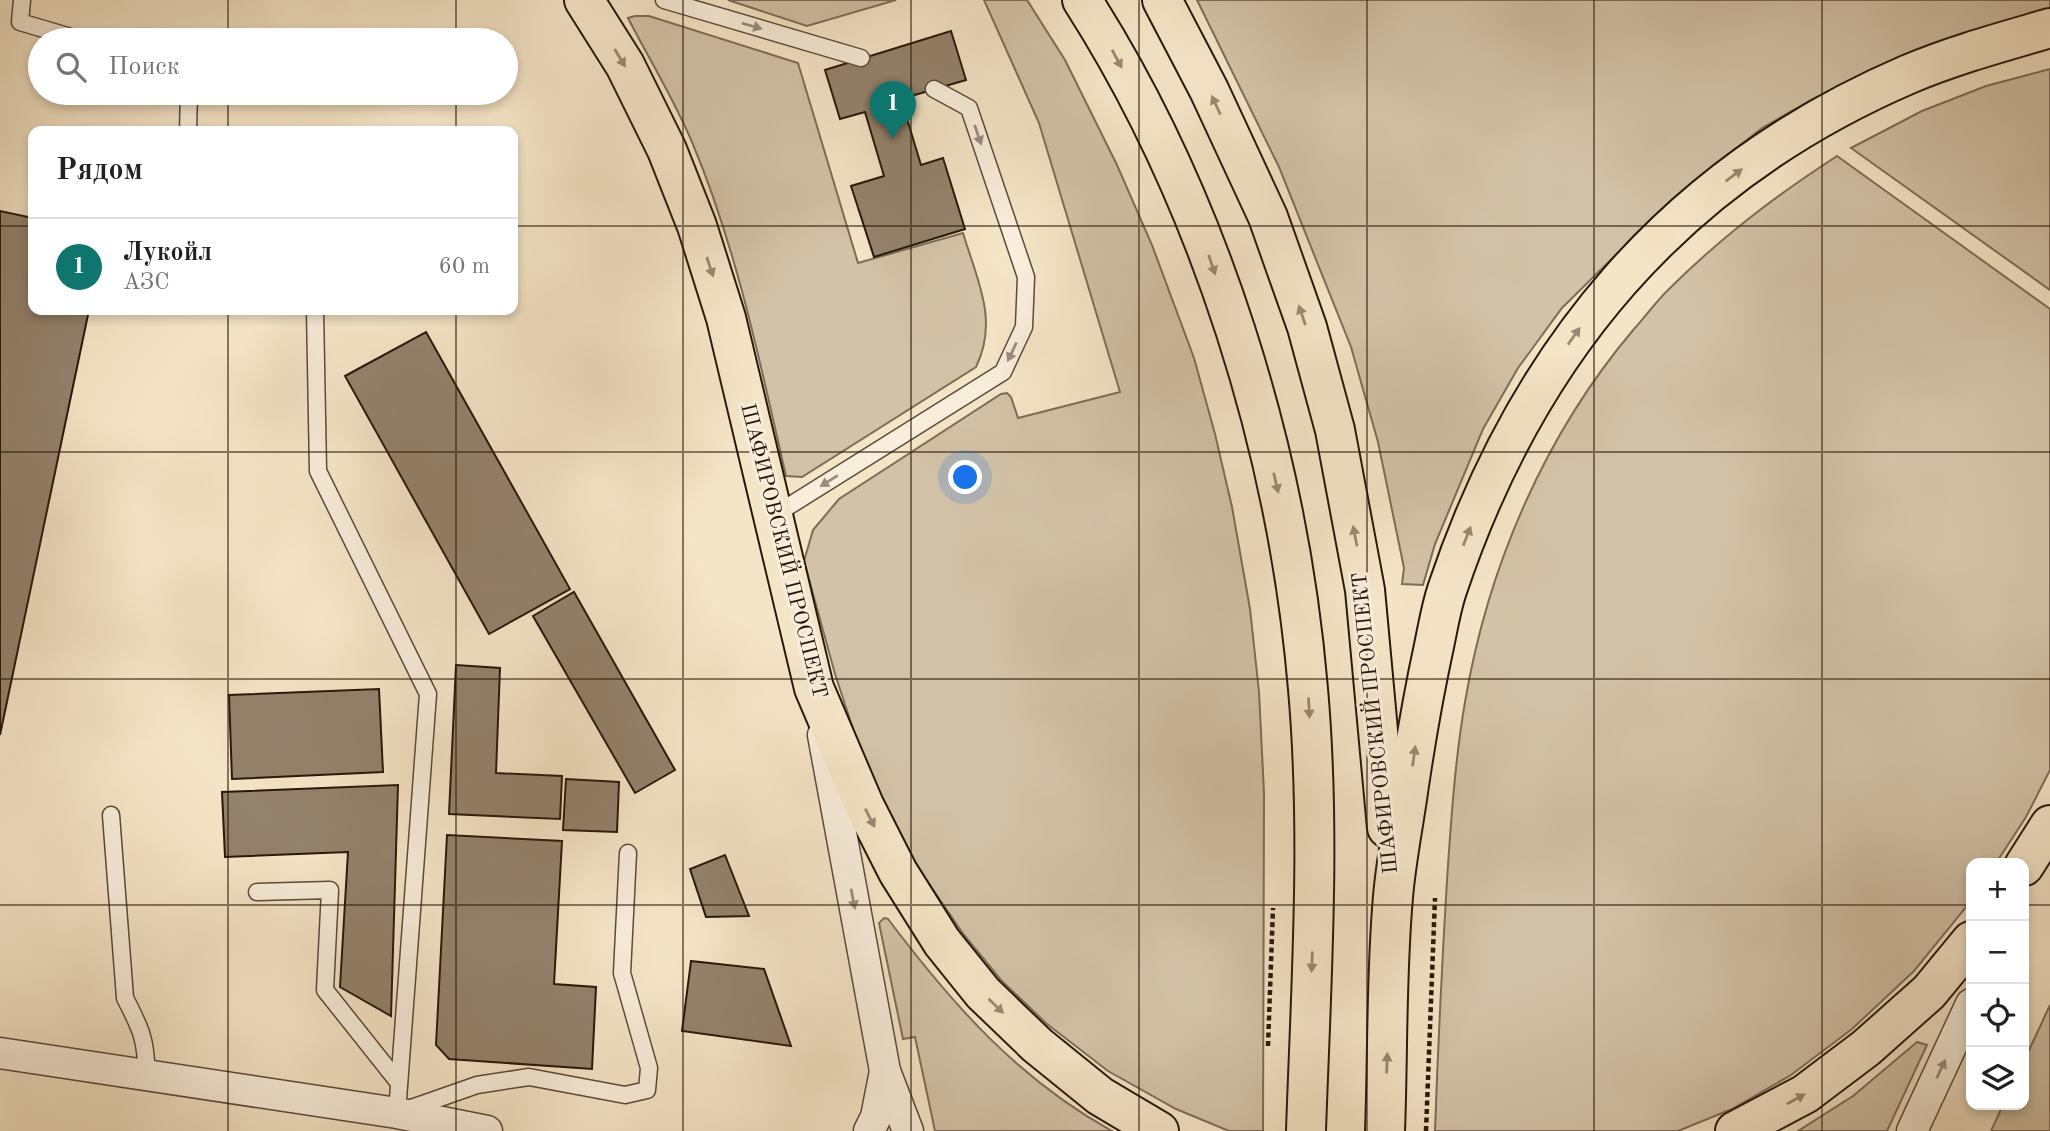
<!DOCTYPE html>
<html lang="ru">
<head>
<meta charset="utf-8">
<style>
	:root { --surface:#fff; --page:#f2f2f2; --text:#202124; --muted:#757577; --line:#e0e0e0; --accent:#0f766e }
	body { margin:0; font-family:"Old Standard TT",serif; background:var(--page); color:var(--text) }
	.controls { position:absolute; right:21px; bottom:21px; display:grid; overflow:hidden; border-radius:14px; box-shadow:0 4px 10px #0003 }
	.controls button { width:63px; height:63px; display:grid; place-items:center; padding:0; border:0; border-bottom:2px solid var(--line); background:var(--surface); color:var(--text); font:35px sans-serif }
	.you { position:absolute; left:966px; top:478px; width:24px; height:24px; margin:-18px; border:5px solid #fff; border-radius:50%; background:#1a73e8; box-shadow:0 0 0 10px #1a73e833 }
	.badge { display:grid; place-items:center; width:46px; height:46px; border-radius:50%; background:var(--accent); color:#fff; font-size:23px; font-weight:700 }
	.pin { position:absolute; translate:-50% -58px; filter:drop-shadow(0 2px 4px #0008) }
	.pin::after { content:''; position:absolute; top:37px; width:24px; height:21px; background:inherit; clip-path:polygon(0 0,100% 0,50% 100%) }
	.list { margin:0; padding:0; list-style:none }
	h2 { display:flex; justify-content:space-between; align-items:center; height:91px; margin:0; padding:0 28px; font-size:30px }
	h2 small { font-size:23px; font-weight:400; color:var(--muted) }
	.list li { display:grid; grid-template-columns:46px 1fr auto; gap:21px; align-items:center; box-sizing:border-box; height:98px; padding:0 28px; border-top:2px solid var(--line) }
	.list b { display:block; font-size:26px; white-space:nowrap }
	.list p { margin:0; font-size:23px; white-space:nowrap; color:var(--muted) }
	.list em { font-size:23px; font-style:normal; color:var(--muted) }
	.icon { flex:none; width:38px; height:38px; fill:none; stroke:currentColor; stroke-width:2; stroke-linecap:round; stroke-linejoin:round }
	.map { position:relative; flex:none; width:2050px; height:1131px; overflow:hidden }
	.search { position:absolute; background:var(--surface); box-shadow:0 4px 10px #0003; left:28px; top:28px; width:490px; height:77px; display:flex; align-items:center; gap:18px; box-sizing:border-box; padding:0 24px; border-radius:38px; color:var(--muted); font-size:26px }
	.panel { position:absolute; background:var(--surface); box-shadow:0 4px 10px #0003; left:28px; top:126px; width:490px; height:189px; border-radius:14px }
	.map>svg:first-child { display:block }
	.green { fill:#d2c2a7; stroke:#7e6c58; stroke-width:2 }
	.building { fill:#93826c; stroke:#29170a; stroke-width:2 }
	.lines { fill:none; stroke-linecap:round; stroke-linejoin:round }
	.service-casing { stroke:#5c4a39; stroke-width:19 }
	.minor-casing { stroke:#5c4a39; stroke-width:33 }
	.primary-casing { stroke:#29170a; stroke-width:42 }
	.path { stroke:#29170a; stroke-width:4.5; stroke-dasharray:5 3.5; stroke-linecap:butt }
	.service { stroke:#f8eedb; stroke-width:16 }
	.minor { stroke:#f8eedb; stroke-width:30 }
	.primary { stroke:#f5e5c7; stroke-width:38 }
	.oneway { fill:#9b8d7d }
	.oneway2 { fill:#998872 }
	.grid { fill:none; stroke:#29170a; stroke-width:2; stroke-opacity:0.55 }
	.labels { text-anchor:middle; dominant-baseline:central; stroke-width:6; stroke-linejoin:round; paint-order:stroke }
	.street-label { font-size:21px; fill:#29170a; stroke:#f8eedb }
</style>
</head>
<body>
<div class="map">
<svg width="2050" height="1131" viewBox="0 0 2050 1131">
	<rect width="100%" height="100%" fill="#f5e5c7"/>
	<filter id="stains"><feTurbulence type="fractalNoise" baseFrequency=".00286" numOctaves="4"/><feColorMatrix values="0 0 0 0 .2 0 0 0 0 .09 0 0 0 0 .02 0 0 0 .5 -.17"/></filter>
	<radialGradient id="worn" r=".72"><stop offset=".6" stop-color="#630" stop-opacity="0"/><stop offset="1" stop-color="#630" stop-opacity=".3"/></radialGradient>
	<g class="green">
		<path d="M728,0H896L807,26Z"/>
		<path d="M984,0H1027L1065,60L1117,165L1152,245L1194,358L1215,434L1232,507L1250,609L1259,692L1264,793L1263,1131H1229L1176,1109L1108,1071L1047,1024L1001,980L964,935L916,865L881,801L857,741L835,674L804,561L813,530L839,499L1001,394L1007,393L1011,397L1018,418L1120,392L1039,123Z"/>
		<path d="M1197,0H2050V12L1891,62L1815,98L1762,128L1707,171L1648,223L1562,308L1518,368L1483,429L1435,544L1423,585L1402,584L1404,568L1378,442L1351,347L1279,167Z"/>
		<path d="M635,16H649L798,63L858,263L963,233C977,280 999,320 976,367L802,477L786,476C760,363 737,249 692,142C674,99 649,59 628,18Z"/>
		<path d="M2050,69V290L1851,148L1922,111L1986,86Z"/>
		<path d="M1837,156L2050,309V770L2026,817L1996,863H1971V901L1914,971L1852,1029L1791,1075L1732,1109L1678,1131H1435C1438,1047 1442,963 1447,880C1451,821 1455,760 1465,702C1488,566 1545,434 1634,329C1645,317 1655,303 1667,291C1720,238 1774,197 1837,156Z"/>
		<path d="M884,918L888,919C953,1005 1017,1078 1112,1131H935L915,1037L903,1039L879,923Z"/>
		<path d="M2050,1005V1131H1991L2003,1105H2024V1061Z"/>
		<path d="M1917,1042L1927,1045L1887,1131H1798L1853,1096Z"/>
	</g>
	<g class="building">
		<path d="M951,31L966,80L901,99L921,165L943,158L965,229L874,257L851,186L884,176L865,112L840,119L825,70Z"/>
		<path d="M0,211L33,218V310H89L0,735Z"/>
		<path d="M426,332L570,589L489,634L345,376Z"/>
		<path d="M574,592L675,770L635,793L533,616Z"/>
		<path d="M456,665L500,668L496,773L562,776L560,819L449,814Z"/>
		<path d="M379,689L383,772L232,779L229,695Z"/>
		<path d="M566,779L619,782L617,832L563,830Z"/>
		<path d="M398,785L391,1016L340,987L348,852L225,857L222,792Z"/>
		<path d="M447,835L562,841L554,984L596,987L592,1069L449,1059L436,1045Z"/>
		<path d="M725,855L749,916L706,917L690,869Z"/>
		<path d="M691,961L764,969L791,1046L682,1031Z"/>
	</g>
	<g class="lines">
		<defs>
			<g id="service">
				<path d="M22,0L20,22L81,40"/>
				<path d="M664,0L861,58"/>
				<path d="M188,131L189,93"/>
				<path d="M315,310L318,471L428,694L397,1113L477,1085L529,1077L625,1095L647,1090L649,1068L622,973L628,853"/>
				<path d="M773,516L1003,372L1024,327L1026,277L969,108L934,89"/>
				<path d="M111,815L125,998C140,1027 147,1041 146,1074"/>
				<path d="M257,892L330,890L325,990L399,1083"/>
			</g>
			<g id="minor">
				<path d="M823,735L885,1071L908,1131"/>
				<path d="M0,1053L397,1113L487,1131"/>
				<path d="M869,1131L876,1117L885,1071"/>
				<path d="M1912,1131L1971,1004"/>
			</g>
			<g id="primary">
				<path d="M584,0L625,65L667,150L697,226L726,318L814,688L864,805L898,872L942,942L983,993L1037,1045L1100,1096L1159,1131"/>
				<path d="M1082,0C1210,200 1288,452 1308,689C1321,836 1311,984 1306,1131"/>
				<path d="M1162,0L1209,90L1268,217L1307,327L1335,430L1365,590L1387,828"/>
				<path d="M2024,866L2050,825"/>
				<path d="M1385,1131C1388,1053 1386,975 1393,897C1396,860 1404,822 1409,785C1416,738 1424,692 1434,646C1438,627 1441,608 1447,590C1527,351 1674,175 1909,74C1954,55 2002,42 2050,28"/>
				<path d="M1735,1131L1805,1094L1866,1048L1929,992L1971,941"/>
			</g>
		</defs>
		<use href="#service" class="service-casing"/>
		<use href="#minor" class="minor-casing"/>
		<use href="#primary" class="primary-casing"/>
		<g class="path">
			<path d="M1268,1046L1273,908"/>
			<path d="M1426,1131L1435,898"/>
		</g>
		<use href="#service" class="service"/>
		<use href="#minor" class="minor"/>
		<use href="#primary" class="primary"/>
	</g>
	<defs><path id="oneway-solid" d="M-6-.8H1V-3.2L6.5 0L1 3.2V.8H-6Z" transform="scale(1.75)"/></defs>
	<g class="oneway">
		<use href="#oneway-solid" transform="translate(752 26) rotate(16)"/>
		<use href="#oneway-solid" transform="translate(978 135) rotate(71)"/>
		<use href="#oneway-solid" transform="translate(1012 352) rotate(115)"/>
		<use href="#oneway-solid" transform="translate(829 481) rotate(148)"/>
		<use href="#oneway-solid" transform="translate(853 899) rotate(79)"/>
		<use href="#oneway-solid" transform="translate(1941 1069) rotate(-65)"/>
	</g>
	<g class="oneway2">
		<use href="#oneway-solid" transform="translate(620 58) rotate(59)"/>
		<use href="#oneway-solid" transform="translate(1117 59) rotate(62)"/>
		<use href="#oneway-solid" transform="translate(1216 105) rotate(-115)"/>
		<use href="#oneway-solid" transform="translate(1734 175) rotate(-37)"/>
		<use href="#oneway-solid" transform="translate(1212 265) rotate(71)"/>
		<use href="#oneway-solid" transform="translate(710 267) rotate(72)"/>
		<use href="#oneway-solid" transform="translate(1302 315) rotate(-109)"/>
		<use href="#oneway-solid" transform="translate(1574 336) rotate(-55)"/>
		<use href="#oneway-solid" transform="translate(1276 483) rotate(77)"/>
		<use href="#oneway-solid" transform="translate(1355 536) rotate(-101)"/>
		<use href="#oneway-solid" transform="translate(1467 536) rotate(-69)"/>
		<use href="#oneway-solid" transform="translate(1309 708) rotate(87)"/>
		<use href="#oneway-solid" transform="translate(1414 756) rotate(-82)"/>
		<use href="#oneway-solid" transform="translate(870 818) rotate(63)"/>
		<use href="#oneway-solid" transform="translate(1312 962) rotate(92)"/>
		<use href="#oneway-solid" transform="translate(996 1006) rotate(44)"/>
		<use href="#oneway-solid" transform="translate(1387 1063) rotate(-88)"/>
		<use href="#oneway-solid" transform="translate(1796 1099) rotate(-29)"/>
	</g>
	<path class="grid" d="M228,0V40M456,0V40M683,0V1131M911,0V1131M1139,0V1131M1367,0V1131M1594,0V1131M1822,0V1131M228,93V131M456,93V131M0,226H33M513,226H2050M228,310V1131M456,310V1131M0,452H2050M0,679H2050M0,905H1971M2024,905H2050"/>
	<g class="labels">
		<g class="street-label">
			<text transform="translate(783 551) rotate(76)">ШАФИРОВСКИЙ ПРОСПЕКТ</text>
			<text transform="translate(1376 723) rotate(-96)">ШАФИРОВСКИЙ ПРОСПЕКТ</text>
		</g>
	</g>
	<rect width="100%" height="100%" filter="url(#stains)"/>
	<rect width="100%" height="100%" fill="url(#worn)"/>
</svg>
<div class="controls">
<button>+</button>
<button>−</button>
<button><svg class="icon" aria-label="locate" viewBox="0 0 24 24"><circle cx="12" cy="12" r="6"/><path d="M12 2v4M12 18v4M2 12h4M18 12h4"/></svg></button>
<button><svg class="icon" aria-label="layers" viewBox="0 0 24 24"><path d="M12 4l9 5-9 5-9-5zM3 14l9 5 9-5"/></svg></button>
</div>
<div class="you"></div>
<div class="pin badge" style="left:893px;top:139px">1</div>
<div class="search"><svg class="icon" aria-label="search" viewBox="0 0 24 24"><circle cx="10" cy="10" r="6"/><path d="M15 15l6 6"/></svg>Поиск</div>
<section class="panel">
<h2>Рядом<small></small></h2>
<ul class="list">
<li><span class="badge">1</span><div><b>Лукойл</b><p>АЗС</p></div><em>60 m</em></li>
</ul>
</section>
</div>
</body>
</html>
